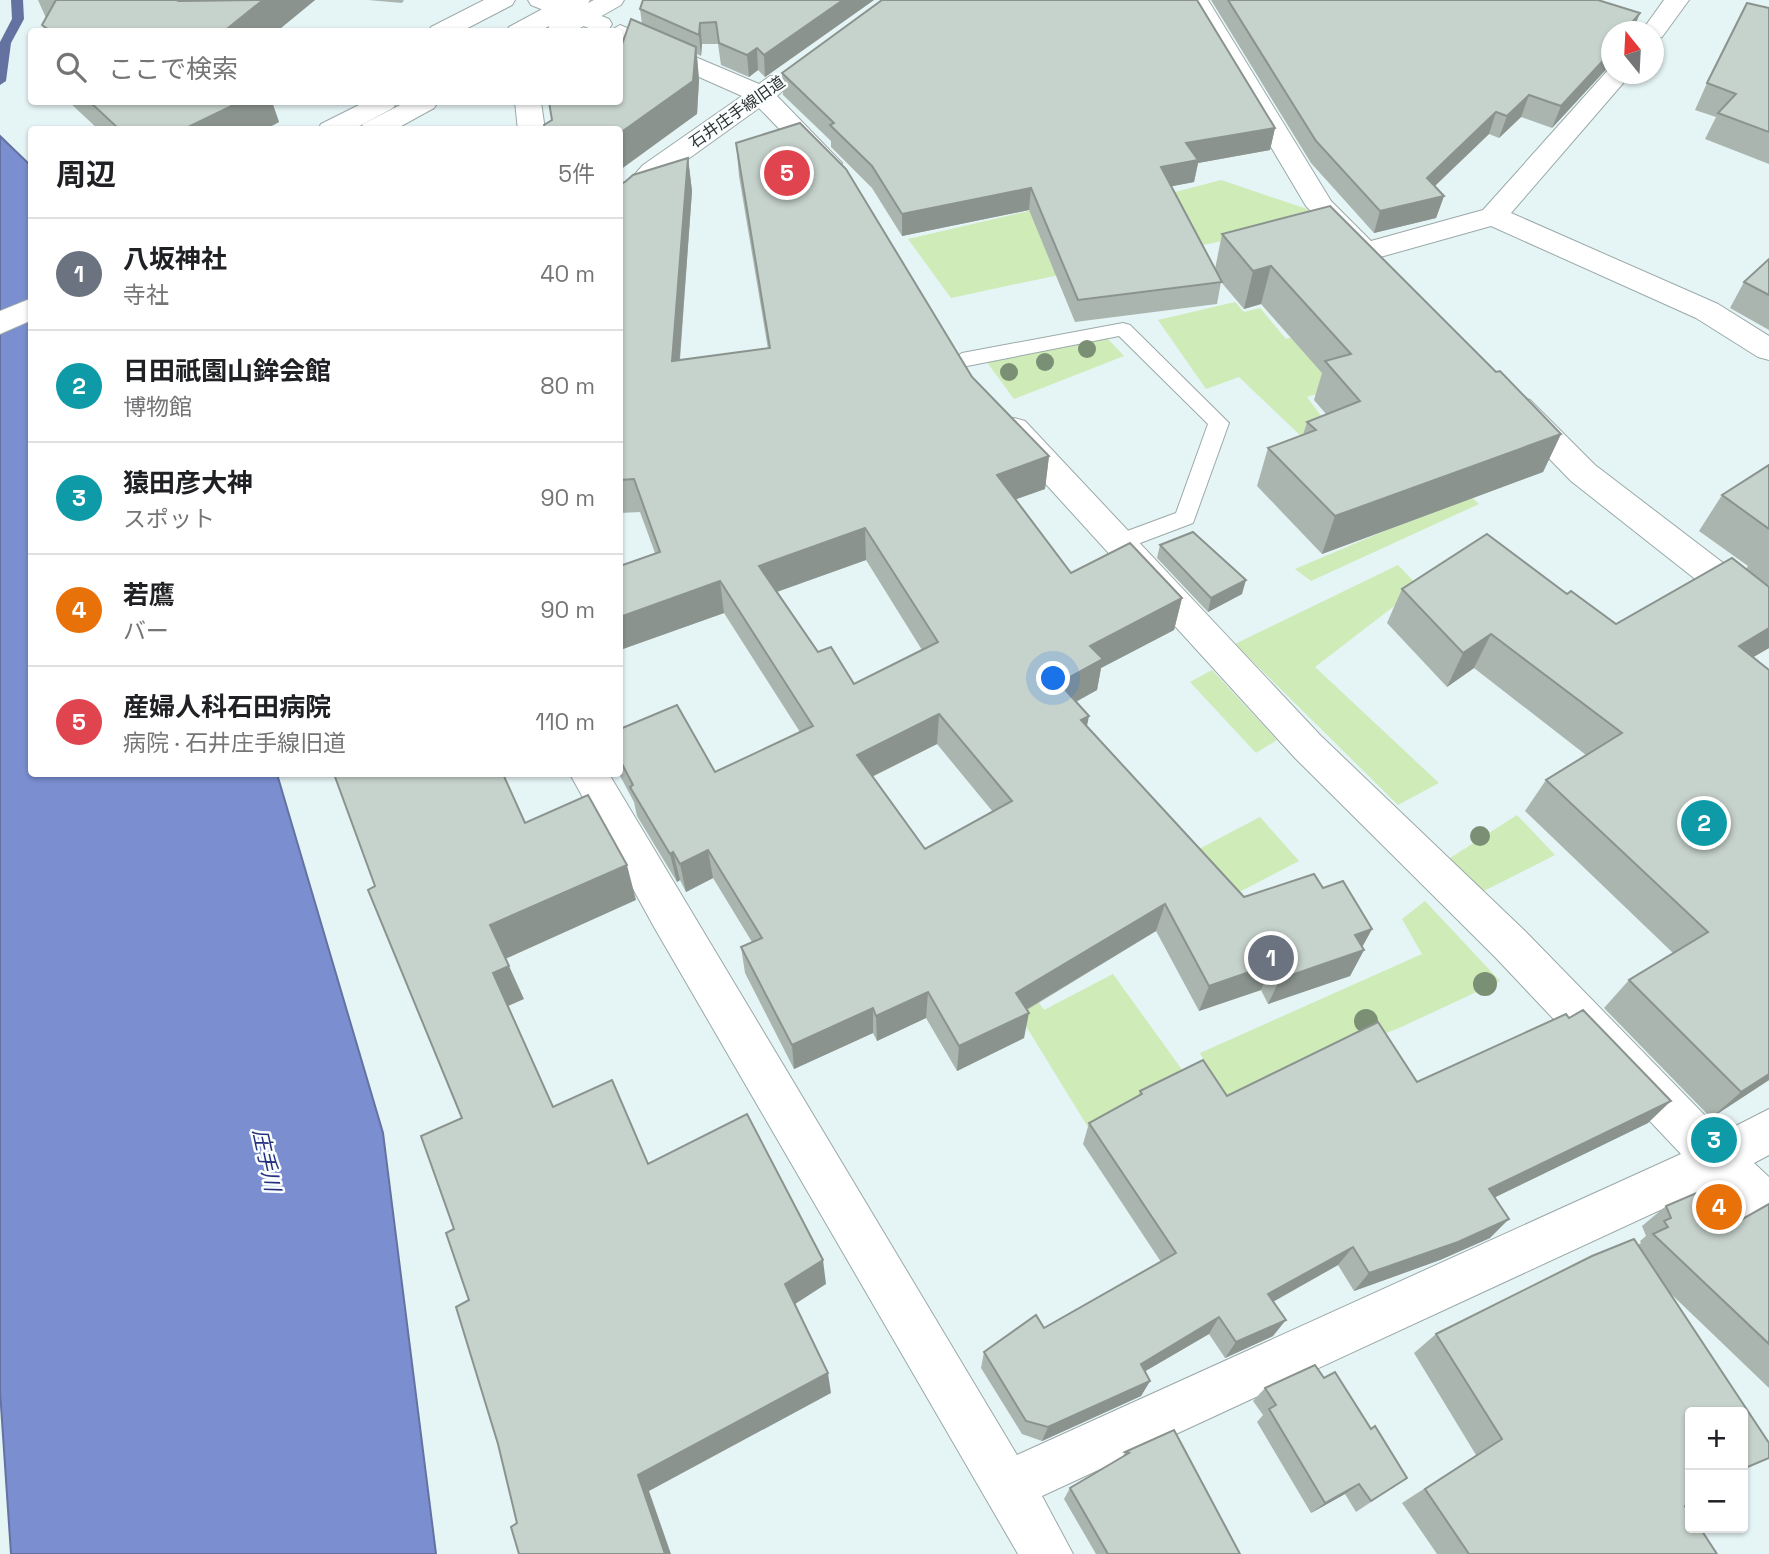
<!DOCTYPE html>
<html lang="ja">
<head>
<meta charset="utf-8">
<style>
	:root { --surface:#fff; --page:#f6f6f6; --text:#202124; --muted:#757577; --line:#e0e0e0; --accent:#be3027 }
	body { margin:0; font-family:"Space Grotesk","Noto Sans JP",sans-serif; background:var(--page); color:var(--text) }
	.controls { position:absolute; right:21px; bottom:21px; display:grid; overflow:hidden; border-radius:7px; box-shadow:0 2px 5px #0004 }
	.controls button { width:63px; height:63px; display:grid; place-items:center; padding:0; border:0; border-bottom:2px solid var(--line); background:var(--surface); color:var(--text); font:35px sans-serif }
	.compass { position:absolute; left:1601px; top:21px; width:63px; height:63px; border-radius:50%; background:var(--surface); box-shadow:0 2px 5px #0004; rotate:342deg }
	.you { position:absolute; left:1054px; top:679px; width:24px; height:24px; margin:-18px; border:5px solid #fff; border-radius:50%; background:#1a73e8; box-shadow:0 0 0 10px #1a73e833 }
	.badge { display:grid; place-items:center; width:46px; height:46px; border-radius:50%; background:var(--accent); color:#fff; font-size:23px; font-weight:700 }
	.pin { position:absolute; translate:-50% -50%; border:4px solid #fff; box-shadow:0 2px 7px #0006 }
	.list { margin:0; padding:0; list-style:none }
	h2 { display:flex; justify-content:space-between; align-items:center; height:91px; margin:0; padding:0 28px; font-size:30px }
	h2 small { font-size:23px; font-weight:400; color:var(--muted) }
	.list li { display:grid; grid-template-columns:46px 1fr auto; gap:21px; align-items:center; box-sizing:border-box; height:112px; padding:0 28px; border-top:2px solid var(--line) }
	.list b { display:block; font-size:26px; white-space:nowrap }
	.list p { margin:0; font-size:23px; white-space:nowrap; color:var(--muted) }
	.list em { font-size:23px; font-style:normal; color:var(--muted) }
	.icon { flex:none; width:38px; height:38px; fill:none; stroke:currentColor; stroke-width:2; stroke-linecap:round; stroke-linejoin:round }
	.map { position:relative; flex:none; width:1769px; height:1554px; overflow:hidden }
	.search { position:absolute; background:var(--surface); box-shadow:0 2px 5px #0004; left:28px; top:28px; width:595px; height:77px; display:flex; align-items:center; gap:18px; box-sizing:border-box; padding:0 24px; border-radius:7px; color:var(--muted); font-size:26px }
	.panel { position:absolute; background:var(--surface); box-shadow:0 2px 5px #0004; left:28px; top:126px; width:595px; height:651px; border-radius:7px }
	.map>svg:first-child { display:block }
	.green { fill:#ceebb8 }
	.water { fill:#7b8ed0; stroke:#6472a1; stroke-width:2 }
	.lines { fill:none; stroke-linecap:round; stroke-linejoin:round }
	.stream { fill:#6472a1; fill-rule:evenodd }
	.service-casing { stroke:#9ba9a9; stroke-width:2 }
	.minor-casing { stroke:#9ba9a9; stroke-width:2 }
	.secondary-casing { stroke:#9ba9a9; stroke-width:2 }
	.service { fill:#fff; fill-rule:evenodd }
	.minor { fill:#fff; fill-rule:evenodd }
	.secondary { fill:#fff; fill-rule:evenodd }
	.tree { fill:#7b8f75 }
	.wall { fill:#aab5af; fill-rule:evenodd }
	.shaded-wall { fill:#8b938f }
	.building { fill:#c6d2cc; stroke:#8b938f; stroke-width:2; fill-rule:evenodd }
	.labels { text-anchor:middle; dominant-baseline:central; stroke-width:5; stroke-linejoin:round; paint-order:stroke }
	.far-street-label { font-size:16px; fill:#2d3233; stroke:#fbfefe }
	.water-label { font-size:21px; font-style:italic; fill:#24317f; stroke:#fbfefe }
</style>
</head>
<body>
<div class="map">
<svg width="1769" height="1554" viewBox="0 0 1769 1554">
	<rect width="100%" height="100%" fill="#e5f4f5"/>
	<g class="green">
		<path d="M1221,180L1307,209L1315,219C1195,249 1072,271 951,298L908,239L1093,196L1107,210Z"/>
		<path d="M1235,302L1244,312L1260,308L1286,339L1332,327L1374,375L1307,397L1330,428L1303,438L1239,377L1206,389L1158,320Z"/>
		<path d="M1105,336L1124,356L1014,399L986,361Z"/>
		<path d="M1454,481L1479,504L1311,581L1295,569L1448,504Z"/>
		<path d="M1398,565L1419,587L1315,667L1439,783L1398,805L1235,644Z"/>
		<path d="M1212,670L1277,740L1256,753L1190,682Z"/>
		<path d="M1517,815L1555,855L1476,895L1444,862Z"/>
		<path d="M1260,817L1299,861L1222,901L1180,859Z"/>
		<path d="M1425,901L1500,981L1399,1028L1224,1098L1200,1053L1422,954L1402,919Z"/>
		<path d="M1003,952L1044,1010L1113,974L1188,1078L1091,1132L986,961Z"/>
	</g>
	<path class="water" d="M0,136L31,166L32,774H277L383,1133L436,1554H11L0,1391Z"/>
	<g class="lines">
		<path class="stream" d="M11,0H23L24,19L11,43L6,81L0,85V42L12,19Z"/>
		<defs>
			<path id="service" d="M1123,323L1130,325L1229,423L1193,523L1119,551L1111,549L1108,543L1111,537L1176,513L1208,424L1119,336L962,367L952,360L962,353Z"/>
			<g id="minor">
				<path d="M484,0H515L512,5L460,32H428L431,27Z"/>
				<path d="M528,0H562L609,19L612,24L609,29H591L531,5Z"/>
				<path d="M1184,0H1208L1331,201L1371,241L1483,210L1609,69L1612,68V74H1631L1511,213L1718,304L1769,336V360L1758,357L1696,318L1491,226L1366,261L1356,258L1306,206Z"/>
				<path d="M1664,0H1689L1662,37L1654,39V32H1641Z"/>
				<path d="M620,25L759,84L770,76H788L792,82L777,96L842,163L838,169H818L759,108L663,177L630,213L620,215V191L643,165L742,96L620,42V32H608Z"/>
				<path d="M515,102H541L545,130H518Z"/>
				<path d="M1519,397L1530,400L1595,465L1769,598V631L1756,627L1571,481L1508,416L1503,408L1508,400Z"/>
				<path d="M1014,418L1025,421L1321,736L1525,931L1722,1133L1769,1109V1155L1754,1163L1769,1177V1232L1753,1225L1712,1186L1042,1496L1073,1554H1018L654,927L570,774H609L1017,1455L1681,1154L1495,957L1295,758L1003,437L998,429L1003,421Z"/>
			</g>
			<g id="secondary">
				<path d="M559,0H590L588,3L594,0H624L621,5L573,32H548L549,26L538,32H506L509,27Z"/>
				<path d="M365,102H397L393,108L352,130H318L321,124Z"/>
				<path d="M406,102H438L434,108L394,130H360L363,124Z"/>
				<path d="M32,298V320L0,334V311Z"/>
			</g>
		</defs>
		<use href="#service" class="service-casing"/>
		<use href="#minor" class="minor-casing"/>
		<use href="#secondary" class="secondary-casing"/>
		<use href="#service" class="service"/>
		<use href="#minor" class="minor"/>
		<use href="#secondary" class="secondary"/>
	</g>
	<g class="tree">
		<circle cx="1087" cy="349" r="9"/>
		<circle cx="1045" cy="362" r="9"/>
		<circle cx="1009" cy="372" r="9"/>
		<circle cx="1480" cy="836" r="10"/>
		<circle cx="1485" cy="984" r="12"/>
		<circle cx="1366" cy="1021" r="12"/>
	</g>
	<g class="wall">
		<path d="M38,0H315L276,32H46L42,25L46,18Z"/>
		<path d="M368,0H404L402,3Z"/>
		<path d="M874,0L765,77L758,70L749,77L721,65L718,44H702L701,56L697,54L699,80L697,114L620,102L642,24L640,9Z"/>
		<path d="M1211,0H1598L1640,13L1632,32H1612V63L1552,128L1521,117L1499,138L1489,134L1435,186L1444,196L1436,218L1374,233L1311,163Z"/>
		<path d="M1769,8V164L1705,139L1716,117L1695,110L1707,83Z"/>
		<path d="M782,73L1275,128L1270,150L1198,163L1194,182L1172,186L1215,269L1222,234L1496,372L1561,434L1543,472L1322,554L1257,486L1268,448L1303,435L1307,422L1326,414L1314,400L1322,373L1261,304L1244,309L1221,282L1217,304L1075,322L1029,210L902,236L872,188L831,147V141L783,95Z"/>
		<path d="M69,102H272L279,122L264,130H99Z"/>
		<path d="M736,143L972,377L1049,456L1045,489L1016,499L1071,573L1182,598L1174,630L1101,668L1097,690L1076,702L1087,726L1244,897L1323,888L1372,929L1362,947L1364,950L1350,976L1268,1004L1261,990L1199,1011L1156,931L1027,1010L1024,1038L957,1071L926,1018L877,1041L873,1033L794,1069L745,973L741,947L752,942L713,878L686,892L680,880L677,882L637,816L634,802L619,774H620V729L715,772L800,732L724,613L620,650V566L655,553L640,512L620,513V184L625,182L688,158L692,191L680,360L768,349L739,176ZM866,560L922,650L854,684L818,652L777,592ZM937,744L993,812L925,849L872,777Z"/>
		<path d="M1769,259V330L1730,308L1744,282Z"/>
		<path d="M1769,465V648L1753,657L1769,670V1080L1711,1118L1604,1008L1629,980L1673,953L1525,811L1546,780L1586,755L1474,668L1447,687L1387,623L1402,589L1567,594L1616,624L1746,569L1748,566L1699,531L1722,495Z"/>
		<path d="M1160,545L1242,594L1208,612L1157,558Z"/>
		<path d="M1417,1082L1648,1123L1495,1197L1490,1238L1440,1260L1354,1291L1338,1265L1273,1302V1336L1225,1358L1209,1334L1145,1371L1150,1381L1141,1396L1042,1441L1022,1434L981,1368L984,1352L1044,1328L1161,1262L1083,1144L1089,1123L1139,1096L1140,1091L1227,1096Z"/>
		<path d="M1769,1204V1388L1669,1292L1743,1412L1685,1506L1717,1554H1437L1402,1503L1476,1455L1414,1353L1436,1334L1638,1245L1641,1243L1640,1241L1646,1236L1642,1226L1666,1206L1730,1226Z"/>
		<path d="M1324,1378L1371,1429L1407,1478L1356,1512L1345,1494L1311,1513L1257,1422L1263,1415L1253,1401L1265,1388Z"/>
		<path d="M1174,1430L1240,1554H1096L1064,1499L1070,1488L1122,1458L1125,1452Z"/>
	</g>
	<g class="shaded-wall">
		<path d="M263,0H315L276,32H223Z"/>
		<path d="M843,0H874L765,77L764,55Z"/>
		<path d="M1640,13L1632,32H1624Z"/>
		<path d="M700,23L702,44L701,56L699,35Z"/>
		<path d="M696,47L699,80L697,114L620,170V133Z"/>
		<path d="M757,48L758,70L749,77L747,55Z"/>
		<path d="M1612,51V63L1552,128L1561,106Z"/>
		<path d="M1529,95L1521,117L1499,138L1507,116Z"/>
		<path d="M240,102H272L279,122L264,130H182Z"/>
		<path d="M1496,112L1489,134L1420,200L1427,178Z"/>
		<path d="M1275,128L1270,150L1198,163L1194,182L1158,189L1161,167L1186,143Z"/>
		<path d="M688,158L692,191L677,394L672,361Z"/>
		<path d="M1031,188L1029,210L902,236V214Z"/>
		<path d="M1444,196L1436,218L1374,233L1380,211Z"/>
		<path d="M1271,266L1261,304L1244,309L1253,271Z"/>
		<path d="M1561,434L1543,472L1322,554L1335,516Z"/>
		<path d="M1049,456L1045,489L994,507L997,475Z"/>
		<path d="M865,528L866,560L762,597L759,566Z"/>
		<path d="M1246,580L1242,594L1208,612L1211,598Z"/>
		<path d="M720,581L724,613L620,650V617Z"/>
		<path d="M1182,598L1174,630L1101,668L1097,690L1055,713L1059,683L1090,646Z"/>
		<path d="M1769,628V648L1714,680L1739,646Z"/>
		<path d="M1491,634L1474,668L1447,687L1463,653Z"/>
		<path d="M939,714L937,744L857,784V755Z"/>
		<path d="M1089,716L1083,746L1081,720Z"/>
		<path d="M708,850L713,878L686,892L680,864Z"/>
		<path d="M673,852L680,880L677,882L670,854Z"/>
		<path d="M627,865L636,900L505,959L490,925Z"/>
		<path d="M1165,904L1156,931L1012,1018L1016,993Z"/>
		<path d="M1372,929L1360,951L1364,950L1350,976L1268,1004L1280,979L1355,935Z"/>
		<path d="M1272,964L1261,990L1199,1011L1209,986Z"/>
		<path d="M509,966L524,999L508,1006L493,973Z"/>
		<path d="M928,992L926,1018L877,1041L876,1016Z"/>
		<path d="M873,1008V1033L794,1069L792,1045Z"/>
		<path d="M1029,1013L1024,1038L957,1071L959,1046Z"/>
		<path d="M1769,1074V1080L1711,1118L1741,1092Z"/>
		<path d="M1671,1101L1648,1123L1471,1209L1489,1189Z"/>
		<path d="M1509,1219L1490,1238L1440,1260L1354,1291L1369,1273Z"/>
		<path d="M1353,1247L1338,1265L1256,1311L1268,1294Z"/>
		<path d="M823,1260L826,1284L789,1308L785,1284Z"/>
		<path d="M1219,1317L1209,1334L1132,1379L1141,1364Z"/>
		<path d="M1286,1320L1273,1336L1225,1358L1236,1342Z"/>
		<path d="M828,1373L831,1393L649,1491L671,1554H665L638,1475Z"/>
		<path d="M1150,1381L1141,1396L1042,1441L1048,1427Z"/>
		<path d="M1359,1484L1345,1494L1311,1513L1325,1503Z"/>
	</g>
	<g class="building">
		<path d="M56,0H176L179,1L263,0L223,32H52L42,25Z"/>
		<path d="M643,0H843L764,55L757,48L747,55L719,43L716,22L700,23L699,35L640,9Z"/>
		<path d="M882,0H1197L1275,128L1186,143L1198,160L1161,167L1222,282L1078,300L1031,188L902,214L872,166L830,125L834,123L782,73Z"/>
		<path d="M1228,0H1598L1640,13L1624,32H1612V51L1561,106L1529,95L1507,116L1496,112L1427,178L1444,196L1380,211L1316,141Z"/>
		<path d="M1747,3L1769,8V132L1718,113L1736,94L1707,83Z"/>
		<path d="M631,19L696,47L693,81L620,133V130H545L544,125L552,120L549,102H620V50Z"/>
		<path d="M90,102H240L182,130H120Z"/>
		<path d="M800,123L846,169L972,377L1049,456L997,475L1071,573L1130,543L1182,598L1090,646L1103,659L1059,683L1089,716L1081,720L1244,897L1314,874L1323,888L1343,881L1372,929L1355,935L1364,950L1280,979L1272,964L1209,986L1165,904L1016,993L1029,1013L959,1046L928,992L876,1016L873,1008L792,1045L741,947L762,938L708,850L680,864L673,852L670,854L630,787L633,785L620,760V729L677,705L715,772L813,726L720,581L620,617V566L660,552L634,479L620,480V184L625,182L633,175L688,158L672,361L770,348L736,143ZM865,528L938,642L854,684L831,647L818,652L759,566ZM939,714L1012,801L925,849L857,755Z"/>
		<path d="M1330,206L1496,372L1500,371L1561,434L1335,516L1268,448L1316,430L1307,422L1360,401L1325,361L1351,354L1271,266L1253,271L1222,234Z"/>
		<path d="M1769,259V295L1744,282Z"/>
		<path d="M1769,465V529L1722,495Z"/>
		<path d="M1193,532L1246,580L1211,598L1160,545Z"/>
		<path d="M1487,534L1567,594L1571,591L1616,624L1732,558L1769,587V628L1739,646L1769,670V1074L1741,1092L1629,980L1708,932L1546,780L1622,733L1491,634L1463,653L1402,589Z"/>
		<path d="M334,774H503L525,823L588,795L627,865L490,925L509,966L493,973L553,1107L612,1080L648,1164L747,1114L823,1260L785,1284L828,1373L638,1475L665,1554H519L511,1527L517,1523L498,1444L456,1307L469,1300L446,1233L454,1229L421,1136L462,1118L368,890L375,886Z"/>
		<path d="M1583,1010L1671,1101L1489,1189L1509,1219L1458,1242L1369,1273L1353,1247L1268,1294L1286,1320L1236,1342L1219,1317L1141,1364L1150,1381L1048,1427L1026,1421L984,1352L1036,1315L1044,1328L1176,1253L1089,1123L1142,1094L1140,1091L1203,1060L1227,1096L1378,1022L1417,1082L1566,1014L1569,1018Z"/>
		<path d="M1706,1189L1730,1226L1769,1204V1344L1653,1234L1668,1227L1664,1221L1671,1218L1666,1206Z"/>
		<path d="M1634,1239L1769,1443V1458L1743,1469V1412H1690V1503L1685,1506L1690,1514V1528H1700L1717,1554H1469L1425,1489L1502,1439L1436,1334L1592,1256Z"/>
		<path d="M1315,1365L1324,1378L1335,1372L1371,1429L1375,1426L1407,1478L1371,1501L1359,1484L1325,1503L1269,1409L1276,1405L1265,1388Z"/>
		<path d="M1174,1430L1240,1554H1108L1070,1488L1129,1453L1125,1452Z"/>
	</g>
	<g class="labels">
		<g class="far-street-label">
			<text transform="translate(737 112) rotate(-35)">石井庄手線旧道</text>
		</g>
		<g class="water-label">
			<text transform="translate(267 1160) rotate(78)">庄手川</text>
		</g>
	</g>
</svg>
<div class="controls">
<button>+</button>
<button>−</button>
</div>
<svg class="compass" viewBox="-18 -18 36 36"><path d="M0-13l5 13h-10z" fill="#e53935"/><path d="M0 13l5-13h-10z" fill="#757577"/></svg>
<div class="you"></div>
<div class="pin badge" style="left:1271px;top:958px;background:#6b7280">1</div>
<div class="pin badge" style="left:1704px;top:823px;background:#0f9aa8">2</div>
<div class="pin badge" style="left:1714px;top:1140px;background:#0f9aa8">3</div>
<div class="pin badge" style="left:1719px;top:1207px;background:#e8710a">4</div>
<div class="pin badge" style="left:787px;top:173px;background:#e0444e">5</div>
<div class="search"><svg class="icon" aria-label="search" viewBox="0 0 24 24"><circle cx="10" cy="10" r="6"/><path d="M15 15l6 6"/></svg>ここで検索</div>
<section class="panel">
<h2>周辺<small>5件</small></h2>
<ul class="list">
<li><span class="badge" style="background:#6b7280">1</span><div><b>八坂神社</b><p>寺社</p></div><em>40 m</em></li>
<li><span class="badge" style="background:#0f9aa8">2</span><div><b>日田祇園山鉾会館</b><p>博物館</p></div><em>80 m</em></li>
<li><span class="badge" style="background:#0f9aa8">3</span><div><b>猿田彦大神</b><p>スポット</p></div><em>90 m</em></li>
<li><span class="badge" style="background:#e8710a">4</span><div><b>若鷹</b><p>バー</p></div><em>90 m</em></li>
<li><span class="badge" style="background:#e0444e">5</span><div><b>産婦人科石田病院</b><p>病院 · 石井庄手線旧道</p></div><em>110 m</em></li>
</ul>
</section>
</div>
</body>
</html>
